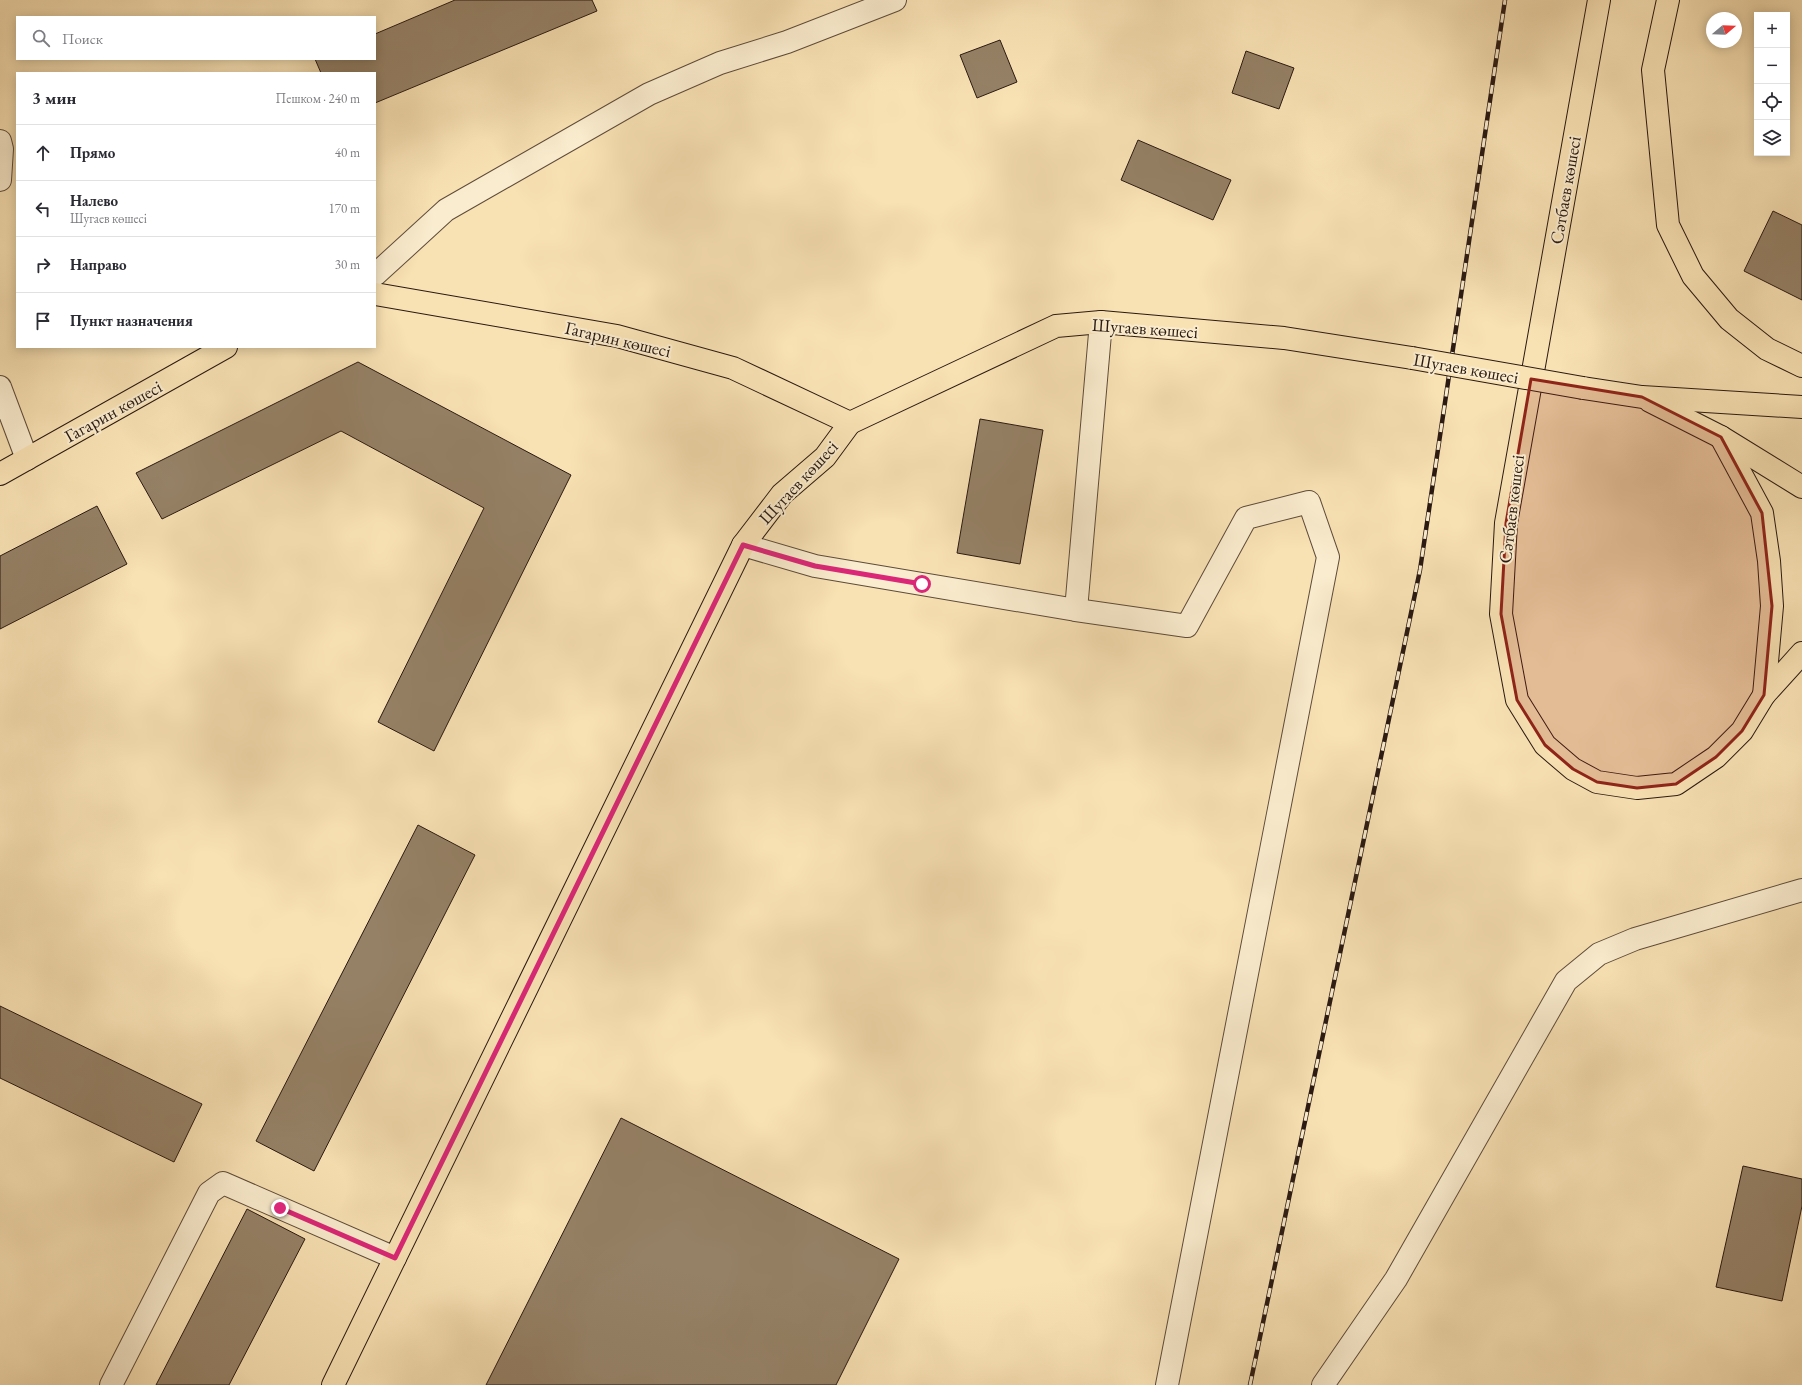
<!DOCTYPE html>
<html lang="ru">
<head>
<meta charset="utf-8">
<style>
	:root { --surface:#fff; --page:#f2f2f3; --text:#2b2b33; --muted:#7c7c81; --line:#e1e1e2 }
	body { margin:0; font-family:"EB Garamond",serif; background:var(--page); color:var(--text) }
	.controls { position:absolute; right:12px; top:12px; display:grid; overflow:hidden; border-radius:0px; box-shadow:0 2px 10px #0003 }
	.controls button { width:36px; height:36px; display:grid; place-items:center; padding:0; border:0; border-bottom:1px solid var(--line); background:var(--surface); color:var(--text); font:20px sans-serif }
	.compass { position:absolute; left:1706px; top:12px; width:36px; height:36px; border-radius:50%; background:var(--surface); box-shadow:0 2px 10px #0003; rotate:71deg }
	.stop { position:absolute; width:12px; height:12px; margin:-9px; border:3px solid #db2777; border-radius:50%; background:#fff }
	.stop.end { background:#db2777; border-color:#fff; box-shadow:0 1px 4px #0008 }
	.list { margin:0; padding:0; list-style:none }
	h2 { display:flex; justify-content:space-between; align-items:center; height:52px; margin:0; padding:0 16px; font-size:17px }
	h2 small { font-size:13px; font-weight:400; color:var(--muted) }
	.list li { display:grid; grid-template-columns:26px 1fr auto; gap:12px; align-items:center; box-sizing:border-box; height:56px; padding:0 16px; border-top:1px solid var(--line) }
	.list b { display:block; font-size:15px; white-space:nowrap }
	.list p { margin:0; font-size:13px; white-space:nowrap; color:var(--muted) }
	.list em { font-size:13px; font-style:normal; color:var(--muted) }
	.icon { flex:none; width:22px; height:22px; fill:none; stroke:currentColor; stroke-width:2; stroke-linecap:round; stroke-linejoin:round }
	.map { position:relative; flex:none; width:1802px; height:1385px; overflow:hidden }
	.search { position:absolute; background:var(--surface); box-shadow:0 2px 10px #0003; left:16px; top:16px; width:360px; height:44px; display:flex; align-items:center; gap:10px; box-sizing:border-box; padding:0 14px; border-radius:0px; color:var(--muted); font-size:15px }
	.panel { position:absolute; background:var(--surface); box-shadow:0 2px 10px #0003; left:16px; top:72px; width:360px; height:276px; border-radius:0px }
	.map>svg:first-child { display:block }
	.building { fill:#958166; stroke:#2a1912 }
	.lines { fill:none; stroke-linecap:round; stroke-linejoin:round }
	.minor-casing { stroke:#5e4b3a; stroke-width:24 }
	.major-casing { stroke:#2a1912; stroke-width:24 }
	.highway-casing { stroke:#2a1912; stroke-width:24 }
	.minor { stroke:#faecce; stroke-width:22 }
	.major { stroke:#f8e1b3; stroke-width:22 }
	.highway { stroke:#f8e1b3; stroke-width:22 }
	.rail-casing { stroke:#2a1912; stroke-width:4.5 }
	.rail { stroke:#faecce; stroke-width:3; stroke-dasharray:9; stroke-linecap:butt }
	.highway-bridge-casing { stroke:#2a1912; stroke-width:24; stroke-linecap:butt }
	.highway-bridge { stroke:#f8e1b3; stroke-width:22 }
	.route { stroke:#db2777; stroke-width:5 }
	.marked { fill:#8f2418; fill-opacity:0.2; stroke:#8f2418; stroke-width:3; stroke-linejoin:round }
	.labels { text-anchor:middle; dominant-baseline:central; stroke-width:4; stroke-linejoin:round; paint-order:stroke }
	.street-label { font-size:18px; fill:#2a1912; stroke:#faecce }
</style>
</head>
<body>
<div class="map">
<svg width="1802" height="1385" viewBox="0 0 1802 1385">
	<rect width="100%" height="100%" fill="#f8e1b3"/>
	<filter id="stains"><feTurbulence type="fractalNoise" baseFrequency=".005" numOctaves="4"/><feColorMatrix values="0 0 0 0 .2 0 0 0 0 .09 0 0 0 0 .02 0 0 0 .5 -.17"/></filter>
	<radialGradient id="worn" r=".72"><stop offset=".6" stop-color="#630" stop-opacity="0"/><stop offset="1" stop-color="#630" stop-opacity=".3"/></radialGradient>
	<g class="building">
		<path d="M455,0H592L597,11L375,103V73H321L315,59H375V34Z"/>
		<path d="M1000,40L1017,82L977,98L960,55Z"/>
		<path d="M1246,51L1294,68L1279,109L1232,93Z"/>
		<path d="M1138,140L1231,180L1213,220L1121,180Z"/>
		<path d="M1773,211L1802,225V300L1744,271Z"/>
		<path d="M358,362L571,475L434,751L378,722L484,508L341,431L162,519L136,473Z"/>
		<path d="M980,419L1043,430L1020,564L957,553Z"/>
		<path d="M97,506L127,564L0,629V556Z"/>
		<path d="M418,825L475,855L314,1171L256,1141Z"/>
		<path d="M0,1006L202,1104L174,1162L0,1078Z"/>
		<path d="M621,1118L899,1259L836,1385H486Z"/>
		<path d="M1743,1166L1802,1179V1206L1782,1301L1716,1287Z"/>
		<path d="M247,1209L305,1239L229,1385H156Z"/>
	</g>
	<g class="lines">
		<defs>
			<g id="minor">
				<path d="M0,141L2,149L0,180"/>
				<path d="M375,275L446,210L649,94L720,63L787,42L895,0"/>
				<path d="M0,387L27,459"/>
				<path d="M743,545L815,566L1076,610L1187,626L1246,518L1309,502L1328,557L1167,1385"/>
				<path d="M1076,610L1101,322"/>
				<path d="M111,1385L209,1193L223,1183L395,1258"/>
				<path d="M1323,1385L1396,1279L1566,981L1599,954L1635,939L1802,890"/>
			</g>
			<g id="major">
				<path d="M1599,0L1506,523L1501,614L1517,700L1545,745L1573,769L1597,782L1637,788L1676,784L1716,757L1742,731L1764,695L1802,653"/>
				<path d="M1721,437L1762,513L1769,561L1772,606L1764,695"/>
				<path d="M333,1385L743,545L782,494L825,457L850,423"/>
			</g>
			<g id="highway">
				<path d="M1668,0L1653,70L1668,225L1693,276L1729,319L1767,349L1802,366"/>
				<path d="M375,294L617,336L733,368L850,423L1056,326L1101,322L1284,338L1412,358"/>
				<path d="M1583,388L1642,397L1802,407"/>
				<path d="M1650,401L1721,437L1802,487"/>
				<path d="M0,474L226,347"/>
			</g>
		</defs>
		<use href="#minor" class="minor-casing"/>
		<use href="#major" class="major-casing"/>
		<use href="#highway" class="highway-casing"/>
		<use href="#minor" class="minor"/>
		<use href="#major" class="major"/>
		<use href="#highway" class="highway"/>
		<defs>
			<path id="rail" d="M1250,1385L1420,570L1505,0"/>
		</defs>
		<use href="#rail" class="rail-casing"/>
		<use href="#rail" class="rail"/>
		<defs>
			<path id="highway-bridge" d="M1412,358L1583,388"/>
		</defs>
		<use href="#highway-bridge" class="highway-bridge-casing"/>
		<use href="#highway-bridge" class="highway-bridge"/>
	</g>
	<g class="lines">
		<path class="route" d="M280,1208L395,1258L743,545L815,566L922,584"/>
	</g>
	<path class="marked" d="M1531,379L1642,397L1721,437L1762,513L1772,606L1764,695L1742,731L1716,757L1676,784L1637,788L1597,782L1573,769L1545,745L1517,700L1501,614L1506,523Z"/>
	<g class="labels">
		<g class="street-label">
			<text transform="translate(1565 190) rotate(-80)">Сәтбаев көшесі</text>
			<text transform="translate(1145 328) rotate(4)">Шугаев көшесі</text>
			<text transform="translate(618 339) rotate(13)">Гагарин көшесі</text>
			<text transform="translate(1466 368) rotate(10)">Шугаев көшесі</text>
			<text transform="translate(113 411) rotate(-29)">Гагарин көшесі</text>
			<text transform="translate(798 482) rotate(-47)">Шугаев көшесі</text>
			<text transform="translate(1511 509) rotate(-83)">Сәтбаев көшесі</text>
		</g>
	</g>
	<rect width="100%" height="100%" filter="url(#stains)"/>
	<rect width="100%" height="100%" fill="url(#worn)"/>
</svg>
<div class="controls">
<button>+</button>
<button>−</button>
<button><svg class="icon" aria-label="locate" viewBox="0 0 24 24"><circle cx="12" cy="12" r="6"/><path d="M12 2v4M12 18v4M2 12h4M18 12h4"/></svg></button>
<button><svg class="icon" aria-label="layers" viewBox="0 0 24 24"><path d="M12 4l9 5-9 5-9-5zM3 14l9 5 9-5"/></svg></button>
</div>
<svg class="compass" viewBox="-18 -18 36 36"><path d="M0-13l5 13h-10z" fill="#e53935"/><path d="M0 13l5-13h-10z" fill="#7c7c81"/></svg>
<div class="stop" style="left:922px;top:584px"></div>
<div class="stop end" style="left:280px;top:1208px"></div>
<div class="search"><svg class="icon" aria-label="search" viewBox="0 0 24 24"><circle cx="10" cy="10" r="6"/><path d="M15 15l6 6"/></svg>Поиск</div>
<section class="panel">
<h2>3 мин<small>Пешком · 240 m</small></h2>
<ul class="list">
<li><svg class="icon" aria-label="ahead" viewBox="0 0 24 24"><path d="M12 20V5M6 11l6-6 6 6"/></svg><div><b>Прямо</b></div><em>40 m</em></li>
<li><svg class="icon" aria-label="left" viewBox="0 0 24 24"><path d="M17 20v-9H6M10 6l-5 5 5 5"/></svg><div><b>Налево</b><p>Шугаев көшесі</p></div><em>170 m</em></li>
<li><svg class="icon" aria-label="right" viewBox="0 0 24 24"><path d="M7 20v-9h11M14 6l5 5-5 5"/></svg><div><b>Направо</b></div><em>30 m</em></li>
<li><svg class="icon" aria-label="arrive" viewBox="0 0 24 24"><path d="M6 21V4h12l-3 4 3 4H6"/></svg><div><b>Пункт назначения</b></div></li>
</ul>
</section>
</div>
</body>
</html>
